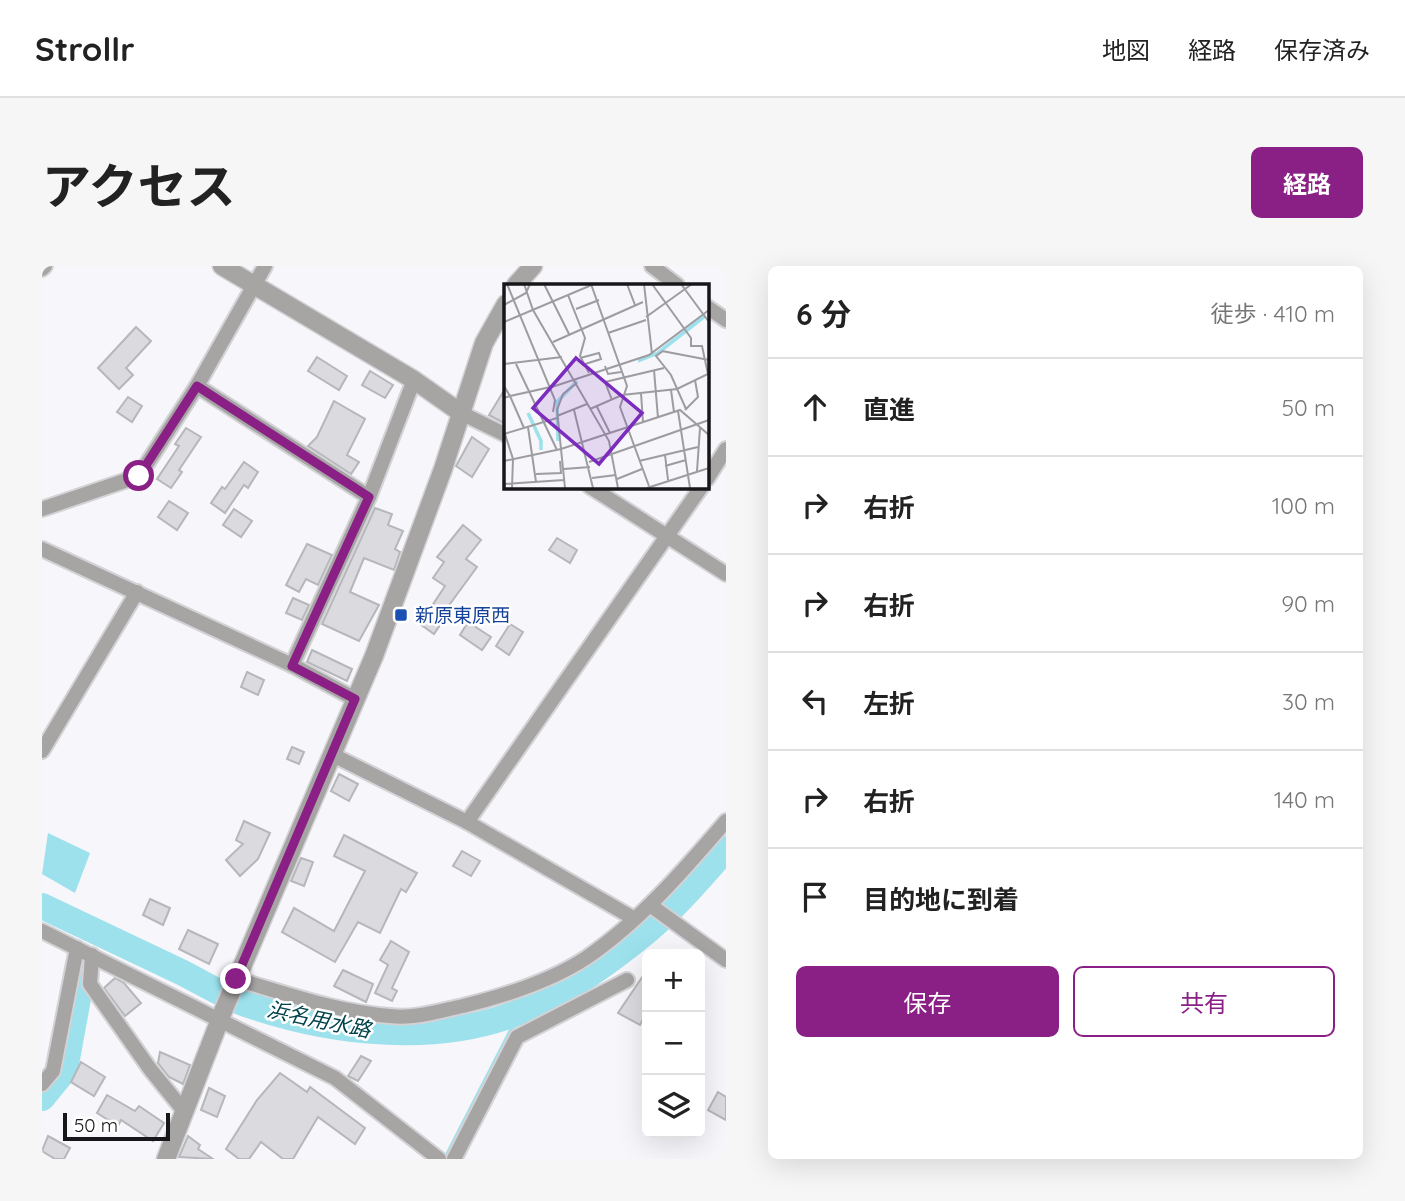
<!DOCTYPE html>
<html lang="ja">
<head>
<meta charset="utf-8">
<style>
	:root { --surface:#fff; --page:#f6f6f6; --text:#222; --muted:#767676; --line:#e0e0e0; --accent:#8a2085 }
	body { margin:0; font-family:Quicksand,"Noto Sans JP",sans-serif; background:var(--page); color:var(--text) }
	.controls { position:absolute; right:21px; bottom:21px; display:grid; overflow:hidden; border-radius:10px; box-shadow:0 7px 28px #0002 }
	.controls button { width:63px; height:63px; display:grid; place-items:center; padding:0; border:0; border-bottom:2px solid var(--line); background:var(--surface); color:var(--text); font:35px sans-serif }
	.scale { position:absolute; left:21px; bottom:18px; width:107px; box-sizing:border-box; padding-left:7px; border:4px solid #171618; border-top:0; font-size:19px; line-height:24px; white-space:nowrap; color:#171618; -webkit-text-stroke:5px #fff; paint-order:stroke }
	.stop { position:absolute; width:21px; height:21px; margin:-16px; border:5px solid #8a2085; border-radius:50%; background:#fff }
	.stop.end { background:#8a2085; border-color:#fff; box-shadow:0 2px 7px #0008 }
	.list { margin:0; padding:0; list-style:none }
	h2 { display:flex; justify-content:space-between; align-items:center; height:91px; margin:0; padding:0 28px; font-size:30px }
	h2 small { font-size:23px; font-weight:400; color:var(--muted) }
	.list li { display:grid; grid-template-columns:46px 1fr auto; gap:21px; align-items:center; box-sizing:border-box; height:98px; padding:0 28px; border-top:2px solid var(--line) }
	.list b { display:block; font-size:26px; white-space:nowrap }
	.list em { font-size:23px; font-style:normal; color:var(--muted) }
	.actions { display:flex; gap:14px; padding:21px 28px }
	.actions a { flex:1; padding:16px 0; border:2px solid var(--accent); border-radius:10px; text-align:center; font-size:24px; color:var(--accent) }
	.actions .main { background:var(--accent); color:#fff }
	.icon { flex:none; width:38px; height:38px; fill:none; stroke:currentColor; stroke-width:2; stroke-linecap:round; stroke-linejoin:round }
	.map { position:relative; flex:none; width:684px; height:893px; overflow:hidden; border-radius:10px }
	header { display:flex; align-items:center; gap:42px; box-sizing:border-box; height:98px; padding:0 35px; background:var(--surface); border-bottom:2px solid var(--line) }
	header strong { font-size:33px }
	nav { display:flex; gap:38px; margin-inline-start:auto; font-size:24px }
	.intro { display:flex; align-items:center; justify-content:space-between; box-sizing:border-box; height:168px; padding:0 42px }
	h1 { margin:0; font-size:49px }
	.button { padding:18px 32px; border-radius:10px; background:var(--accent); color:#fff; font-size:24px; font-weight:700 }
	main { display:flex; gap:42px; padding:0 42px }
	aside { flex:1; background:var(--surface); border-radius:10px; box-shadow:0 7px 28px #0002 }
	.map>svg:first-child { display:block }
	.water { fill:#9ce1ec }
	.lines { fill:none; stroke-linecap:round; stroke-linejoin:round }
	.stream { stroke:#9ce1ec; stroke-width:4.5 }
	.river { stroke:#9ce1ec; stroke-width:26 }
	.building { fill:#dadadf; stroke:#b6b7bb; stroke-width:2 }
	.minor-casing { stroke:#d3d2d6; stroke-width:18 }
	.tertiary-casing { stroke:#d3d2d6; stroke-width:21 }
	.minor { stroke:#a7a5a4; stroke-width:14 }
	.tertiary { stroke:#a7a5a4; stroke-width:18 }
	.route { stroke:#8a2085; stroke-width:9 }
	.transit-dot { fill:#1a4fb4; stroke:#fff; stroke-width:2.5 }
	.labels { text-anchor:middle; dominant-baseline:central; stroke-width:5; stroke-linejoin:round; paint-order:stroke }
	.transit-label { font-size:19px; fill:#164399; stroke:#fff; text-anchor:start }
	.water-label { font-size:21px; font-style:italic; fill:#00434b; stroke:#fff }
	.inset-river { fill:none; stroke:#9ce1ec; stroke-width:3.5 }
	.inset-road { fill:none; stroke:#9d9ca0; stroke-width:2 }
	.view { fill:#7b2cbf; fill-opacity:0.15; stroke:#7b2cbf; stroke-width:3.5 }
	.inset-edge { fill:none; stroke:#171618; stroke-width:3.5 }
</style>
</head>
<body>
<header>
<strong>Strollr</strong>
<nav><a>地図</a><a>経路</a><a>保存済み</a></nav>
</header>
<div class="intro"><h1>アクセス</h1><a class="button">経路</a></div>
<main>
<div class="map">
<svg width="684" height="893" viewBox="0 0 684 893">
	<rect width="100%" height="100%" fill="#f7f6fa"/>
	<path class="water" d="M6,567L48,587L33,627L0,608Z"/>
	<g class="lines">
		<path class="stream" d="M403,893L479,745"/>
		<g class="river">
			<path d="M0,640C46,662 93,684 139,706C159,716 180,729 201,737C287,767 396,781 482,744C527,725 565,698 603,667C633,642 658,612 684,583"/>
			<path d="M0,832L23,804L43,694"/>
		</g>
	</g>
	<g class="building">
		<path d="M94,61L109,75L84,102L91,109L77,123L56,102Z"/>
		<path d="M275,91L305,110L297,124L266,105Z"/>
		<path d="M328,105L351,119L343,132L320,119Z"/>
		<path d="M464,121V158L447,149Z"/>
		<path d="M86,131L100,140L90,156L75,146Z"/>
		<path d="M292,135L323,153L305,189L317,196L309,208L266,180L275,171Z"/>
		<path d="M144,162L159,171L137,204L140,206L129,222L115,213L137,180L133,178Z"/>
		<path d="M430,171L447,183L430,211L414,200Z"/>
		<path d="M202,196L216,206L206,222L202,219L183,247L169,237L180,221L183,223Z"/>
		<path d="M127,235L146,247L135,264L116,251Z"/>
		<path d="M333,242L350,248L346,259L361,265L353,283L358,286L352,304L322,292L308,326L337,339L317,375L280,358Z"/>
		<path d="M192,243L210,255L199,271L181,259Z"/>
		<path d="M421,259L439,274L424,293L435,301L405,342L408,344L392,368L378,358L403,320L391,312L402,296L395,291Z"/>
		<path d="M515,272L535,284L528,297L507,284Z"/>
		<path d="M265,278L290,289L276,319L264,313L257,326L244,319Z"/>
		<path d="M251,332L267,339L260,354L244,347Z"/>
		<path d="M426,356L449,371L440,384L418,369Z"/>
		<path d="M468,358L481,366L467,389L454,380Z"/>
		<path d="M270,384L310,403L305,415L265,396Z"/>
		<path d="M205,406L222,414L216,429L199,421Z"/>
		<path d="M250,481L262,486L257,498L245,493Z"/>
		<path d="M297,508L316,518L307,535L289,525Z"/>
		<path d="M202,555L228,567L216,593L198,610L184,594L201,578L194,574Z"/>
		<path d="M302,569L375,607L364,626L359,623L338,667L316,656L293,696L240,666L252,642L292,665L323,605L292,590Z"/>
		<path d="M420,585L438,595L429,610L411,600Z"/>
		<path d="M259,592L271,596L262,620L249,615Z"/>
		<path d="M108,633L128,642L121,659L101,649Z"/>
		<path d="M146,664L176,678L167,698L137,683Z"/>
		<path d="M349,675L367,686L350,722L355,725L350,735L333,727L346,699L338,694Z"/>
		<path d="M301,704L331,718L324,736L292,720Z"/>
		<path d="M605,704V745L598,759L576,747Z"/>
		<path d="M73,712L82,717L99,737L83,750L62,722Z"/>
		<path d="M118,786L148,799L141,818L127,811L116,797Z"/>
		<path d="M319,790L329,795L316,815L306,810Z"/>
		<path d="M39,796L63,811L52,830L29,816Z"/>
		<path d="M238,807L265,826L268,821L323,862L313,878L276,851L251,893H241L219,876L207,893H197L184,883L215,834Z"/>
		<path d="M167,822L183,830L175,851L159,844Z"/>
		<path d="M676,826L684,831V854L666,844Z"/>
		<path d="M65,829L93,845L97,840L122,857L111,875L79,854L76,860L55,847Z"/>
		<path d="M6,870L28,882L22,893H13L0,885Z"/>
		<path d="M146,870L158,879L156,883L171,893L137,891Z"/>
	</g>
	<g class="lines">
		<defs>
			<g id="minor">
				<path d="M610,0L635,19"/>
				<path d="M0,3L3,0"/>
				<path d="M665,41L684,54"/>
				<path d="M155,120L327,231"/>
				<path d="M419,147L464,169"/>
				<path d="M665,213L684,183"/>
				<path d="M547,220L684,308"/>
				<path d="M0,243L97,210L155,120L223,0"/>
				<path d="M0,283L250,399L313,433"/>
				<path d="M250,399L327,231L372,114"/>
				<path d="M0,485L95,326"/>
				<path d="M291,489L425,556L591,652"/>
				<path d="M425,556L660,220"/>
				<path d="M608,639L684,694"/>
				<path d="M0,665L293,812L397,893"/>
				<path d="M50,689L48,718L108,803L142,845"/>
				<path d="M194,713C246,728 295,746 348,750C374,753 397,745 421,740C462,730 509,715 544,692C598,655 642,604 684,555"/>
				<path d="M0,818L11,805L35,682"/>
				<path d="M412,893L475,771L585,714"/>
			</g>
			<g id="tertiary">
				<path d="M180,0L372,114L419,147"/>
				<path d="M474,19L491,0"/>
				<path d="M124,893L182,743L332,390L401,203L442,77L464,38"/>
			</g>
		</defs>
		<use href="#minor" class="minor-casing"/>
		<use href="#tertiary" class="tertiary-casing"/>
		<use href="#minor" class="minor"/>
		<use href="#tertiary" class="tertiary"/>
	</g>
	<g class="lines">
		<path class="route" d="M97,210L155,120L327,231L250,400L313,433L194,713"/>
	</g>
	<rect class="transit-dot" x="352" y="342" width="14" height="14" rx="3.5"/>
	<g class="labels">
		<g class="transit-label">
			<text x="373" y="349">新原東原西</text>
		</g>
		<g class="water-label">
			<text transform="translate(277 753) rotate(12)">浜名用水路</text>
		</g>
	</g>
	<g transform="translate(462 18)">
		<rect width="205" height="205" fill="#f7f6fa"/>
		<path class="inset-river" d="M134,77L154,69L201,32M24,129L37,157V166M54,157L53,118L73,97"/>
		<path class="inset-road" d="M3,0L51,116L49,128M20,0L29,26L105,157L114,204M40,0L65,50M87,0L123,102L116,123L145,202M123,0L131,21M140,0L148,70M177,0L205,38M64,11L81,54L76,72L85,89M0,21L22,9L26,0M72,25L95,16M142,33L188,0M0,38L90,0M104,49L142,36M49,58L139,18M158,67L205,76M159,67L152,72L167,91L182,125M76,74L95,69L97,75L78,81M0,80L58,73M12,80L53,166M101,82L104,90L117,88M150,86L154,134M0,102L6,112L51,102L145,71L205,26M167,106L170,128M137,109L139,138M0,114L6,112L20,144M108,116L101,98L160,84M93,123L106,149M86,125L118,111L173,105L204,90L198,62H187V54L148,0M70,126L89,204M181,126L194,113L191,96M174,127L186,204M53,132L83,120M24,143L32,198M0,147L9,175L8,204M0,150L53,134M161,171L164,196M0,177L57,165L176,126L205,151M135,177L194,163M85,178L205,136M161,182L182,176M60,185L86,183M193,187L196,144M32,190L57,189L56,177M88,194L112,191M113,195L138,185M0,200L60,196M61,204L53,126L59,110L73,99M143,204L205,184"/>
		<path class="view" d="M72,74L138,129L95,180L29,124Z"/>
		<rect width="205" height="205" class="inset-edge"/>
	</g>
</svg>
<div class="controls">
<button>+</button>
<button>−</button>
<button><svg class="icon" aria-label="layers" viewBox="0 0 24 24"><path d="M12 4l9 5-9 5-9-5zM3 14l9 5 9-5"/></svg></button>
</div>
<div class="scale">50 m</div>
<div class="stop" style="left:97px;top:210px"></div>
<div class="stop end" style="left:194px;top:713px"></div>
</div>
<aside>
<h2>6 分<small>徒歩 · 410 m</small></h2>
<ul class="list">
<li><svg class="icon" aria-label="ahead" viewBox="0 0 24 24"><path d="M12 20V5M6 11l6-6 6 6"/></svg><div><b>直進</b></div><em>50 m</em></li>
<li><svg class="icon" aria-label="right" viewBox="0 0 24 24"><path d="M7 20v-9h11M14 6l5 5-5 5"/></svg><div><b>右折</b></div><em>100 m</em></li>
<li><svg class="icon" aria-label="right" viewBox="0 0 24 24"><path d="M7 20v-9h11M14 6l5 5-5 5"/></svg><div><b>右折</b></div><em>90 m</em></li>
<li><svg class="icon" aria-label="left" viewBox="0 0 24 24"><path d="M17 20v-9H6M10 6l-5 5 5 5"/></svg><div><b>左折</b></div><em>30 m</em></li>
<li><svg class="icon" aria-label="right" viewBox="0 0 24 24"><path d="M7 20v-9h11M14 6l5 5-5 5"/></svg><div><b>右折</b></div><em>140 m</em></li>
<li><svg class="icon" aria-label="arrive" viewBox="0 0 24 24"><path d="M6 21V4h12l-3 4 3 4H6"/></svg><div><b>目的地に到着</b></div></li>
</ul>
<div class="actions"><a class="main">保存</a><a>共有</a></div>
</aside>
</main>
</body>
</html>
